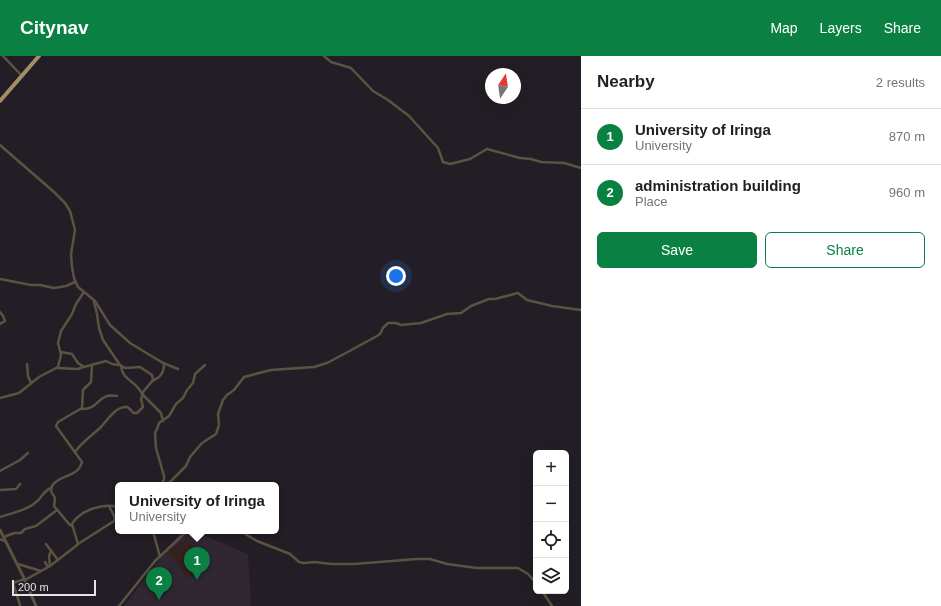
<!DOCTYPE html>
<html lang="en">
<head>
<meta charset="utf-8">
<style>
	:root { --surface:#fff; --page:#f6f6f6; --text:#202124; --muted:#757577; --line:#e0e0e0; --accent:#0b8043 }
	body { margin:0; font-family:Arial,sans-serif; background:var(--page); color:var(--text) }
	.controls { position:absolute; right:12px; bottom:12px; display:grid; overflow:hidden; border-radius:6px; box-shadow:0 4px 16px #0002 }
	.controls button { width:36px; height:36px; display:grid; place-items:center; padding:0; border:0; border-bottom:1px solid var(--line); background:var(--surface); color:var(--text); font:20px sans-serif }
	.compass { position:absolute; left:485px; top:12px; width:36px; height:36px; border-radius:50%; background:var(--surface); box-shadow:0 4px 16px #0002; rotate:13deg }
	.scale { position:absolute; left:12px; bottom:10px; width:84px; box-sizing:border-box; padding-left:4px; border:2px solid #e7e3e8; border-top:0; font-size:11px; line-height:14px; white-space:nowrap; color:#e7e3e8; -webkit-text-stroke:3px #231e25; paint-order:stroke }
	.you { position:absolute; left:396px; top:220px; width:14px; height:14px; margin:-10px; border:3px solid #fff; border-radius:50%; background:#1a73e8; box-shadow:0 0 0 6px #1a73e833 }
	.badge { display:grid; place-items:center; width:26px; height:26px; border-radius:50%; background:var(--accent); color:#fff; font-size:13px; font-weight:700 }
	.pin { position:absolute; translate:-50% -33px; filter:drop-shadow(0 1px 2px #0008) }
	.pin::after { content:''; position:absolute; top:21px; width:14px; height:12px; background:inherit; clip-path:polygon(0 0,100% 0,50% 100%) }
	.popup { position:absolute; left:115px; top:426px; width:164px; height:52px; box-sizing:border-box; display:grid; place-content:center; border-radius:6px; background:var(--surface); filter:drop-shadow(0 1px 3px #0005); font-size:13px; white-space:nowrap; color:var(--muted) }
	.popup b { font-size:15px; color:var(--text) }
	.popup::after { content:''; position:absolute; left:50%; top:100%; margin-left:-8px; border:8px solid transparent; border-top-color:var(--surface) }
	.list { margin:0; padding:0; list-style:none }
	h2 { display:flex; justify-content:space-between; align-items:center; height:52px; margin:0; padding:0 16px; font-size:17px }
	h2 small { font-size:13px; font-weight:400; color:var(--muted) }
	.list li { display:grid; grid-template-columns:26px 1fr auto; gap:12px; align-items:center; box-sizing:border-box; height:56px; padding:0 16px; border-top:1px solid var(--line) }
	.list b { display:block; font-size:15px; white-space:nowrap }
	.list p { margin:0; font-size:13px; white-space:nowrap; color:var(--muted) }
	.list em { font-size:13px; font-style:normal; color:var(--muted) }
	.actions { display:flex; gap:8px; padding:12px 16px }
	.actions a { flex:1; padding:9px 0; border:1px solid var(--accent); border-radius:6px; text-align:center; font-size:14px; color:var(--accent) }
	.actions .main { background:var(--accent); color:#fff }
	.icon { flex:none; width:22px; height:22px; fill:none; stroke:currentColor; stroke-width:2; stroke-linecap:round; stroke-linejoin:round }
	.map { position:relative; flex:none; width:581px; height:550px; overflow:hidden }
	header { display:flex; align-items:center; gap:24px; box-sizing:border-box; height:56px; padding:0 20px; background:var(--accent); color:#fff }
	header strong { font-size:19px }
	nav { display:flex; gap:22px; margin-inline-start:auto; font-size:14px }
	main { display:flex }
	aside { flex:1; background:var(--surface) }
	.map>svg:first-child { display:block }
	.built { fill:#302733 }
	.industrial { fill:#35221e }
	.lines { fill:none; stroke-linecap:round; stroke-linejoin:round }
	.minor { stroke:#5b5342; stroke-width:2.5 }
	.tertiary { stroke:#5b5342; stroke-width:3 }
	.trunk { stroke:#a08e67; stroke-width:4 }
</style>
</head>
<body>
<header>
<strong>Citynav</strong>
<nav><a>Map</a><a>Layers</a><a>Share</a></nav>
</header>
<main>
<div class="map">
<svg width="581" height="550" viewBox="0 0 581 550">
	<rect width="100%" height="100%" fill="#231e25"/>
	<path class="built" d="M182,475H194L248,498L251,550H124Z"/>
	<path class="industrial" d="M187,483L206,512L187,523L168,494Z"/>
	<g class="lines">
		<g class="minor">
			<path d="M3,0L22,20"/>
			<path d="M324,0L331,6L351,12L373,35L388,44L409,60L438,92L443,106L450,108L470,103L487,93L520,102L531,103L541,106L564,107L581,112"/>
			<path d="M0,89L54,136L65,147L70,155L75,174L71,198L72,211L74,222L78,231L95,245L110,269L130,287L163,307L178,313"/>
			<path d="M0,223L31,229H40L54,232L66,230L75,226"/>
			<path d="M94,246L97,258L99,272L103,284L120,309L125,312L140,311L152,319L153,324L143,336V339L161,357L163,365"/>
			<path d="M0,256L3,260L5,265L0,268"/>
			<path d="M61,296L72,298L78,307L84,311L106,305L112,308L119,309"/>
			<path d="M27,308L28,320L31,327"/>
			<path d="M121,310C123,326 136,324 142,338"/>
			<path d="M57,312L78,313L83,311"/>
			<path d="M152,325C161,321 164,317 164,307"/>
			<path d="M0,342L19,337L39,321L58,311L61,299L58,287L61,275L72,258L76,248L84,236"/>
			<path d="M82,353C99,354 98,336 117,340"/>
			<path d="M75,396C82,386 91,380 100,372C107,365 115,350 127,351C130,352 131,355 134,357H137L143,351L141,343L143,338"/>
			<path d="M0,415L20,404L28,397"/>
			<path d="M160,429L164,424V420L156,392L155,377L157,373L159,367L169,360L176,348L183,342L187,334L193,327L195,318L205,309"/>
			<path d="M162,429L170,426L186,410L190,401L202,387L216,378L219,369L218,358L223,344L227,339L234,334L244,321L271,314L314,311L327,307L344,298L377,280L380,278L383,272L388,267H396L401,269L421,267L447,258L461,257L471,250L489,243H495L518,237L527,244L552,250L581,254"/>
			<path d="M0,434L16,433L20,428"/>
			<path d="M0,461C11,457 26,455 35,447C42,442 43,435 51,432"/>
			<path d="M72,470L69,468L54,450L55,442L51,435L52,430C59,418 78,422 82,406L56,370L58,366L82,352L83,334L91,326L92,309"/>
			<path d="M153,475L160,501"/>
			<path d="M240,475L257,485L290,498L299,506L304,507L315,506L331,508H354L417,503H430L447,508L477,512H518L528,518L536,527"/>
			<path d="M4,481L14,477H21L25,473L36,470L57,454"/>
			<path d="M0,483L6,486"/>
			<path d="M46,488L58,504"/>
			<path d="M78,488L114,465L115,462L109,450"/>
			<path d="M45,506L48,511"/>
			<path d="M18,508L41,515"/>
			<path d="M50,510L49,500L51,495"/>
			<path d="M25,524L50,510L76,490L78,488L72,468C80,454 103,447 118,451"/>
			<path d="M542,535L552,550"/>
			<path d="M20,549L13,527L25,523"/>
			<path d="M119,550L155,505L187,475"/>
		</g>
		<path class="tertiary" d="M0,474L22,518L36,550"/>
		<path class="trunk" d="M0,45L39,0"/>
	</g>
</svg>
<div class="controls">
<button>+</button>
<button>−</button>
<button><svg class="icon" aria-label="locate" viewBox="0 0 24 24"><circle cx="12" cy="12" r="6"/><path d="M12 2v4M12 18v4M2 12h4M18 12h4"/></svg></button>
<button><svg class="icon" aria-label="layers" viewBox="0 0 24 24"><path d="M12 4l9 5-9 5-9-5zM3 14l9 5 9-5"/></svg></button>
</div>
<svg class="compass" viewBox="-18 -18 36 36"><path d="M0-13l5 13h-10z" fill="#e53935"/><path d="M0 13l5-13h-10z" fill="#757577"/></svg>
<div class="scale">200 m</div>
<div class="you"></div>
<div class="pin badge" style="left:197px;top:524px">1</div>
<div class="popup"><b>University of Iringa</b>University</div>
<div class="pin badge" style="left:159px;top:544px">2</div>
</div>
<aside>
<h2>Nearby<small>2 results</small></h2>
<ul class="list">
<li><span class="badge">1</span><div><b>University of Iringa</b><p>University</p></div><em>870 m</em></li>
<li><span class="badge">2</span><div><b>administration building</b><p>Place</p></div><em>960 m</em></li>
</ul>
<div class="actions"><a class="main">Save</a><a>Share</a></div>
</aside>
</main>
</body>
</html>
